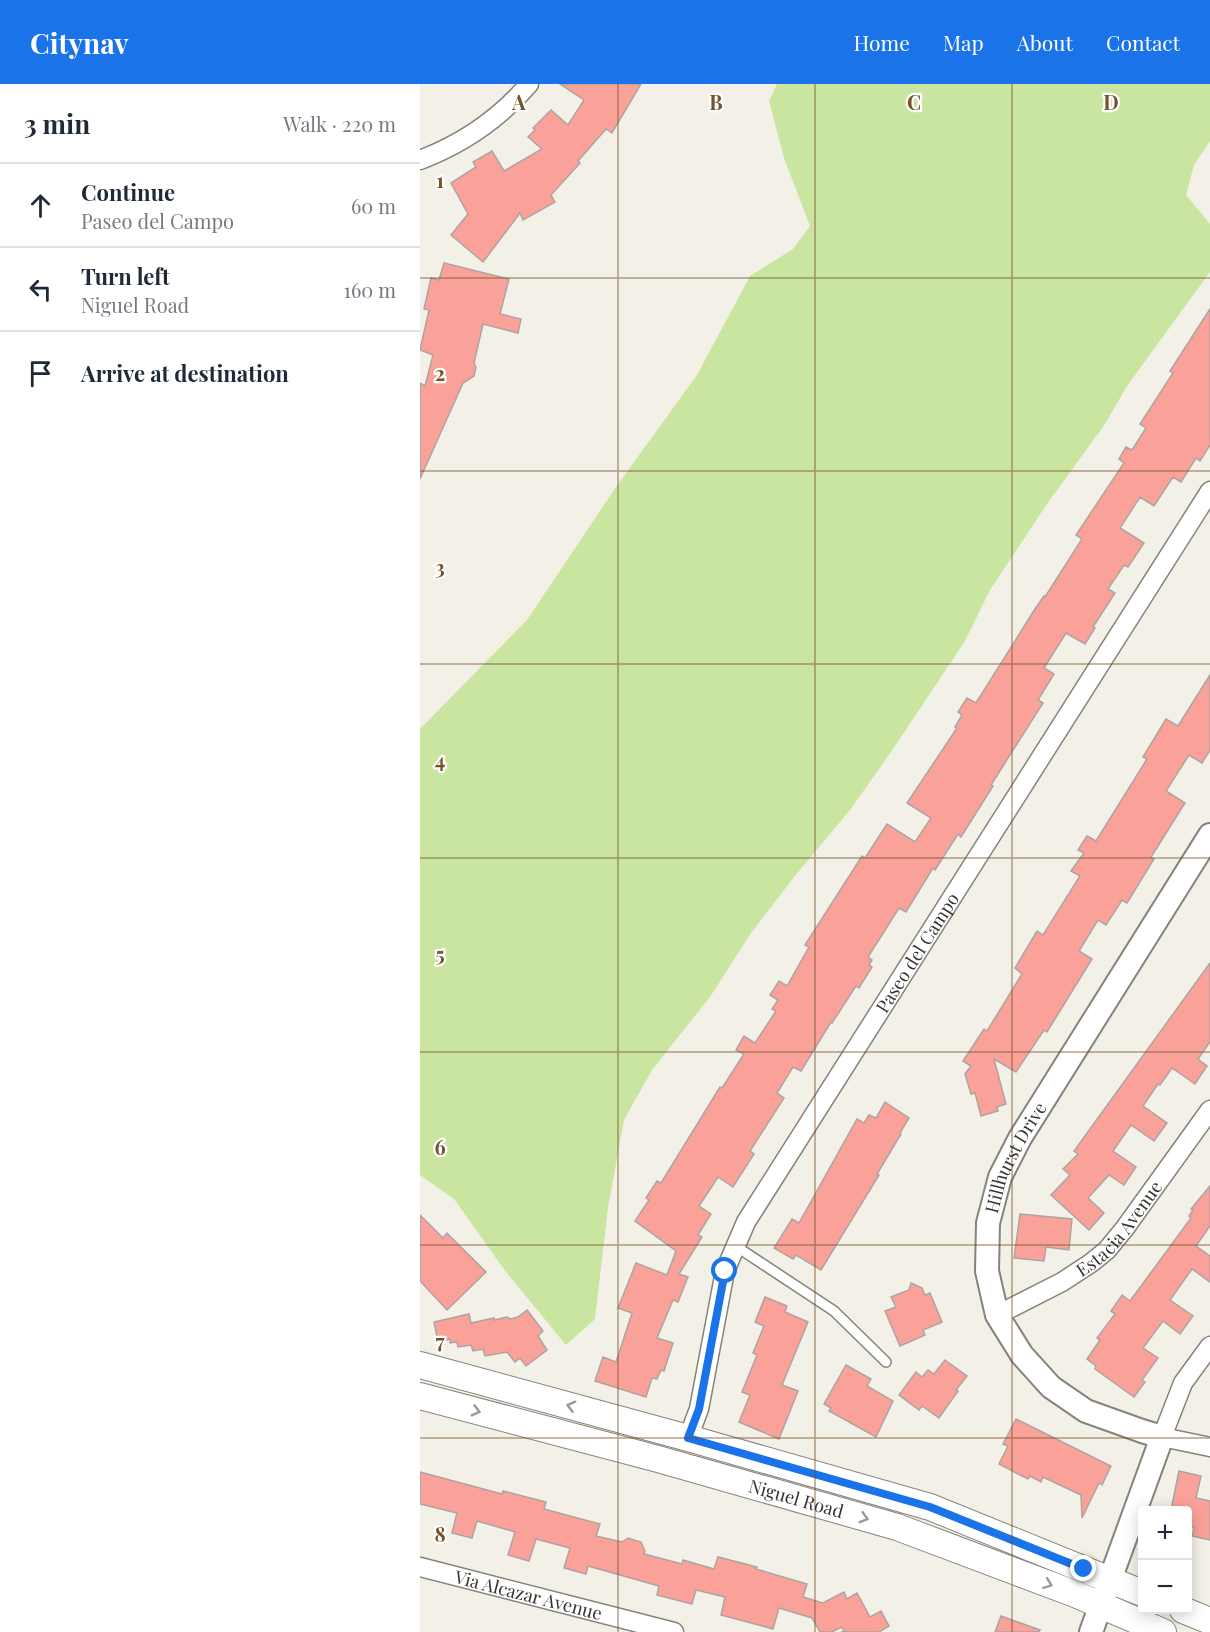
<!DOCTYPE html>
<html lang="en">
<head>
<meta charset="utf-8">
<style>
	:root { --surface:#fff; --page:#f6f6f7; --text:#1f2937; --muted:#747a83; --line:#e0e1e3; --accent:#1a73e8 }
	body { margin:0; font-family:"Playfair Display",serif; background:var(--page); color:var(--text) }
	.controls { position:absolute; right:18px; bottom:18px; display:grid; overflow:hidden; border-radius:6px; box-shadow:0 3px 15px #0003 }
	.controls button { width:54px; height:54px; display:grid; place-items:center; padding:0; border:0; border-bottom:2px solid var(--line); background:var(--surface); color:var(--text); font:30px sans-serif }
	.stop { position:absolute; width:18px; height:18px; margin:-14px; border:4px solid #1a73e8; border-radius:50%; background:#fff }
	.stop.end { background:#1a73e8; border-color:#fff; box-shadow:0 2px 6px #0008 }
	.list { margin:0; padding:0; list-style:none }
	h2 { display:flex; justify-content:space-between; align-items:center; height:78px; margin:0; padding:0 24px; font-size:26px }
	h2 small { font-size:20px; font-weight:400; color:var(--muted) }
	.list li { display:grid; grid-template-columns:39px 1fr auto; gap:18px; align-items:center; box-sizing:border-box; height:84px; padding:0 24px; border-top:2px solid var(--line) }
	.list b { display:block; font-size:22px; white-space:nowrap }
	.list p { margin:0; font-size:20px; white-space:nowrap; color:var(--muted) }
	.list em { font-size:20px; font-style:normal; color:var(--muted) }
	.icon { flex:none; width:33px; height:33px; fill:none; stroke:currentColor; stroke-width:2; stroke-linecap:round; stroke-linejoin:round }
	.map { position:relative; flex:none; width:790px; height:1548px; overflow:hidden }
	header { display:flex; align-items:center; gap:36px; box-sizing:border-box; height:84px; padding:0 30px; background:var(--accent); color:#fff }
	header strong { font-size:28px }
	nav { display:flex; gap:33px; margin-inline-start:auto; font-size:21px }
	main { display:flex }
	aside { flex:1; background:var(--surface) }
	.map>svg:first-child { display:block }
	.green { fill:#c9e5a0 }
	.building { fill:#faa299; stroke:#aea3a1; stroke-width:1.5 }
	.lines { fill:none; stroke-linecap:round; stroke-linejoin:round }
	.service-casing { stroke:#85837a; stroke-width:12 }
	.minor-casing { stroke:#85837a; stroke-width:21 }
	.tertiary-casing { stroke:#85837a; stroke-width:26 }
	.secondary-casing { stroke:#85837a; stroke-width:28 }
	.service { stroke:#fff; stroke-width:9 }
	.minor { stroke:#fff; stroke-width:18 }
	.tertiary { stroke:#fff; stroke-width:22 }
	.secondary { stroke:#fff; stroke-width:26 }
	.oneway { stroke:#9a9a98 }
	.route { stroke:#1a73e8; stroke-width:8 }
	.grid { fill:none; stroke:#74522a; stroke-width:1.5; stroke-opacity:0.55 }
	.labels { text-anchor:middle; dominant-baseline:central; stroke-width:4.5; stroke-linejoin:round; paint-order:stroke }
	.street-label { font-size:18px; fill:#353431; stroke:#fff }
	.grid-label { font-size:20px; text-anchor:middle; font-weight:bold; fill:#74522a; stroke:#fff; stroke-width:4.5; stroke-linejoin:round; paint-order:stroke }
</style>
</head>
<body>
<header>
<strong>Citynav</strong>
<nav><a>Home</a><a>Map</a><a>About</a><a>Contact</a></nav>
</header>
<main>
<aside>
<h2>3 min<small>Walk · 220 m</small></h2>
<ul class="list">
<li><svg class="icon" aria-label="ahead" viewBox="0 0 24 24"><path d="M12 20V5M6 11l6-6 6 6"/></svg><div><b>Continue</b><p>Paseo del Campo</p></div><em>60 m</em></li>
<li><svg class="icon" aria-label="left" viewBox="0 0 24 24"><path d="M17 20v-9H6M10 6l-5 5 5 5"/></svg><div><b>Turn left</b><p>Niguel Road</p></div><em>160 m</em></li>
<li><svg class="icon" aria-label="arrive" viewBox="0 0 24 24"><path d="M6 21V4h12l-3 4 3 4H6"/></svg><div><b>Arrive at destination</b></div></li>
</ul>
</aside>
<div class="map">
<svg width="790" height="1548" viewBox="0 0 790 1548">
	<rect width="100%" height="100%" fill="#f3f1e7"/>
	<path class="green" d="M357,0H790V57L774,81L766,111L790,140V188L707,302L685,340L627,420L570,506L545,557L471,668L430,726L374,793L331,849L290,913L232,986L204,1036L188,1124L175,1235L146,1261L86,1188L34,1115L0,1091V645L107,536L196,403L277,291L330,192L373,165L390,142L364,74L349,17Z"/>
	<g class="building">
		<path d="M140,0H221L192,49L186,45L158,77L160,79L131,111L135,118L103,136L100,129L63,178L31,151L48,130L31,99L56,83L53,78L72,67L84,87L122,65L108,53L115,46L113,44L131,26L148,41L164,16Z"/>
		<path d="M24,179L89,195L80,230L101,235L98,249L63,240L54,279L56,283L54,292L43,299L0,395V299L5,302L13,271L0,266L9,226L4,225L11,194L19,196Z"/>
		<path d="M790,225V361L780,377L776,374L761,398L753,393L734,422L720,413L700,444L724,459L708,483L704,481L688,505L695,509L673,543L675,544L665,560L646,549L624,584L634,590L618,616L623,619L571,701L573,702L541,753L538,750L515,786L513,784L486,828L479,824L448,873L452,876L449,881L452,883L439,904L436,902L412,939L411,938L381,987L373,983L357,1009L364,1014L330,1067L334,1070L313,1103L298,1093L279,1122L291,1130L278,1151L282,1153L259,1190L268,1193L258,1218L253,1216L237,1254L253,1259L244,1287L241,1286L237,1295L232,1294L226,1313L175,1297L183,1273L196,1278L212,1229L198,1224L216,1179L247,1191L256,1167L215,1137L229,1116L226,1114L237,1097L241,1099L300,1003L302,1004L324,970L316,966L324,952L335,959L356,927L352,925L358,916L350,911L359,897L367,902L389,863L385,861L442,772L445,774L467,740L495,758L511,734L487,719L537,644L535,643L542,631L538,628L547,614L556,619L615,525L624,512L625,513L662,455L656,451L704,379L699,375L706,363L712,366L726,344L720,340L753,289L750,287Z"/>
		<path d="M790,591V666L782,679L769,671L746,707L765,719L731,773L734,775L707,819L702,816L686,841L678,836L659,867L672,875L627,948L624,946L596,988L574,975L586,1020L577,1023L578,1027L561,1032L555,1009L551,1010L545,990L551,982L543,977L564,945L567,947L602,890L595,884L617,847L623,851L660,792L651,787L664,769L658,766L667,752L676,757L727,675L723,673L746,635L758,642Z"/>
		<path d="M790,879V958L778,975L787,982L775,1000L752,984L740,1001L738,1000L723,1022L747,1039L734,1057L711,1041L693,1067L716,1083L704,1101L689,1091L668,1114L684,1129L669,1146L631,1111L650,1091L643,1085L658,1070L654,1067Z"/>
		<path d="M465,1018L489,1034L480,1049L481,1050L457,1090L459,1091L401,1186L376,1171L373,1175L354,1164L372,1135L379,1139L437,1035L444,1039L449,1031L456,1034Z"/>
		<path d="M790,1102V1142L776,1162L790,1172V1198L772,1185L750,1216L773,1232L760,1250L743,1237L723,1264L738,1274L722,1296L725,1298L714,1313L675,1285L676,1282L667,1275L680,1256L677,1254L695,1230L691,1227L702,1211L710,1217L771,1134L769,1132L773,1126L771,1125Z"/>
		<path d="M600,1130L652,1135L649,1166L626,1163L624,1177L594,1174Z"/>
		<path d="M0,1131L23,1154L27,1149L66,1188L27,1226L0,1197Z"/>
		<path d="M491,1199L502,1204L505,1211L510,1209L522,1238L503,1246L505,1251L480,1262L465,1227L476,1223L471,1213L489,1206Z"/>
		<path d="M345,1213L367,1222L365,1228L388,1238L362,1301L378,1307L359,1355L319,1338L330,1311L322,1308L337,1271L333,1269L344,1242L335,1238Z"/>
		<path d="M107,1226L123,1247L118,1252L127,1266L106,1282L100,1274L95,1278L87,1268L65,1272L63,1265L53,1267L51,1261L38,1263L37,1258L30,1259V1255L18,1258L14,1238L49,1230L51,1239L74,1234V1236L87,1233L91,1235L98,1233Z"/>
		<path d="M525,1276L547,1292L536,1306L538,1307L519,1334L502,1322L499,1326L479,1311L496,1288L502,1293L508,1286L514,1290Z"/>
		<path d="M426,1281L451,1295L447,1302L473,1317L456,1353L409,1327L411,1324L404,1320Z"/>
		<path d="M596,1335L691,1382L682,1401L679,1399L662,1434L661,1411L623,1393L621,1398L610,1392L608,1395L579,1380L588,1362L583,1360Z"/>
		<path d="M759,1387L781,1392L776,1414L790,1417V1456L772,1452L774,1444L768,1442V1426H751Z"/>
		<path d="M0,1388L82,1410L83,1407L126,1418L124,1425L180,1440L176,1452L202,1458L208,1454L221,1458L225,1467L224,1470L262,1480L263,1476L294,1485L298,1473L337,1483L336,1485L387,1500L383,1513L403,1519L424,1508L427,1515L437,1509L450,1533L461,1527L469,1542L459,1548H421L424,1547L422,1543L412,1548H400L392,1534L359,1524L353,1545L301,1531L305,1513L276,1506L272,1520L237,1511L239,1502L168,1482L166,1490L144,1484L150,1464L116,1455L109,1477L88,1471L95,1448L57,1437L52,1454L32,1449L37,1429L0,1420Z"/>
		<path d="M581,1532L620,1546L619,1548H575Z"/>
	</g>
	<g class="lines">
		<defs>
			<path id="service" d="M314,1161L414,1227L466,1278"/>
			<g id="minor">
				<path d="M0,76C42,60 80,34 109,0"/>
				<path id="s1" d="M577,1231L642,1198L671,1179L687,1166L705,1144L790,1026"/>
				<path d="M790,1262L763,1299L742,1353L790,1363"/>
				<path id="s2" d="M268,1354L279,1325L305,1187L326,1138L790,407"/>
				<path id="s3" d="M0,1483L254,1548"/>
			</g>
			<g id="tertiary">
				<path id="s4" d="M671,1548L742,1353L722,1347L666,1327L631,1303L602,1271L577,1231L567,1187L568,1139L580,1093L600,1054L790,751"/>
			</g>
			<g id="secondary">
				<path d="M0,1281L268,1354L510,1423L722,1509"/>
				<path id="s5" d="M0,1312L238,1375L477,1443L655,1510L743,1548"/>
				<path d="M763,1526L790,1537"/>
			</g>
		</defs>
		<use href="#service" class="service-casing"/>
		<use href="#minor" class="minor-casing"/>
		<use href="#tertiary" class="tertiary-casing"/>
		<use href="#secondary" class="secondary-casing"/>
		<use href="#service" class="service"/>
		<use href="#minor" class="minor"/>
		<use href="#tertiary" class="tertiary"/>
		<use href="#secondary" class="secondary"/>
	</g>
	<defs><path id="oneway-chevron" d="M-2-3.5L2.5 0L-2 3.5" fill="none" stroke-width="1.6" stroke-linecap="round" stroke-linejoin="round" transform="scale(1.5)"/></defs>
	<g class="oneway">
		<use href="#oneway-chevron" transform="translate(151 1322) rotate(-165)"/>
		<use href="#oneway-chevron" transform="translate(56 1327) rotate(15)"/>
		<use href="#oneway-chevron" transform="translate(444 1434) rotate(16)"/>
		<use href="#oneway-chevron" transform="translate(628 1500) rotate(21)"/>
	</g>
	<g class="lines">
		<path class="route" d="M305,1187L279,1325L268,1354L510,1423L664,1485"/>
	</g>
	<path class="grid" d="M198,0V1548M395,0V1548M592,0V1548M0,194H790M0,387H790M0,580H790M0,774H790M0,968H790M0,1161H790M0,1354H790"/>
	<g class="labels">
		<g class="street-label">
			<text stroke="none"><textPath href="#s2" startOffset="544">Paseo del Campo</textPath></text>
			<text stroke="none"><textPath href="#s4" startOffset="585">Hillhurst Drive</textPath></text>
			<text stroke="none"><textPath href="#s1" startOffset="152">Estacia Avenue</textPath></text>
			<text stroke="none"><textPath href="#s5" startOffset="390">Niguel Road</textPath></text>
			<text stroke="none"><textPath href="#s3" startOffset="112">Via Alcazar Avenue</textPath></text>
		</g>
	</g>
	<g class="grid-label">
		<text x="99" y="26">A</text>
		<text x="296" y="26">B</text>
		<text x="494" y="26">C</text>
		<text x="691" y="26">D</text>
		<text x="20" y="104">1</text>
		<text x="20" y="297">2</text>
		<text x="20" y="491">3</text>
		<text x="20" y="684">4</text>
		<text x="20" y="878">5</text>
		<text x="20" y="1071">6</text>
		<text x="20" y="1265">7</text>
		<text x="20" y="1458">8</text>
	</g>
</svg>
<div class="controls">
<button>+</button>
<button>−</button>
</div>
<div class="stop" style="left:305px;top:1187px"></div>
<div class="stop end" style="left:664px;top:1485px"></div>
</div>
</main>
</body>
</html>
